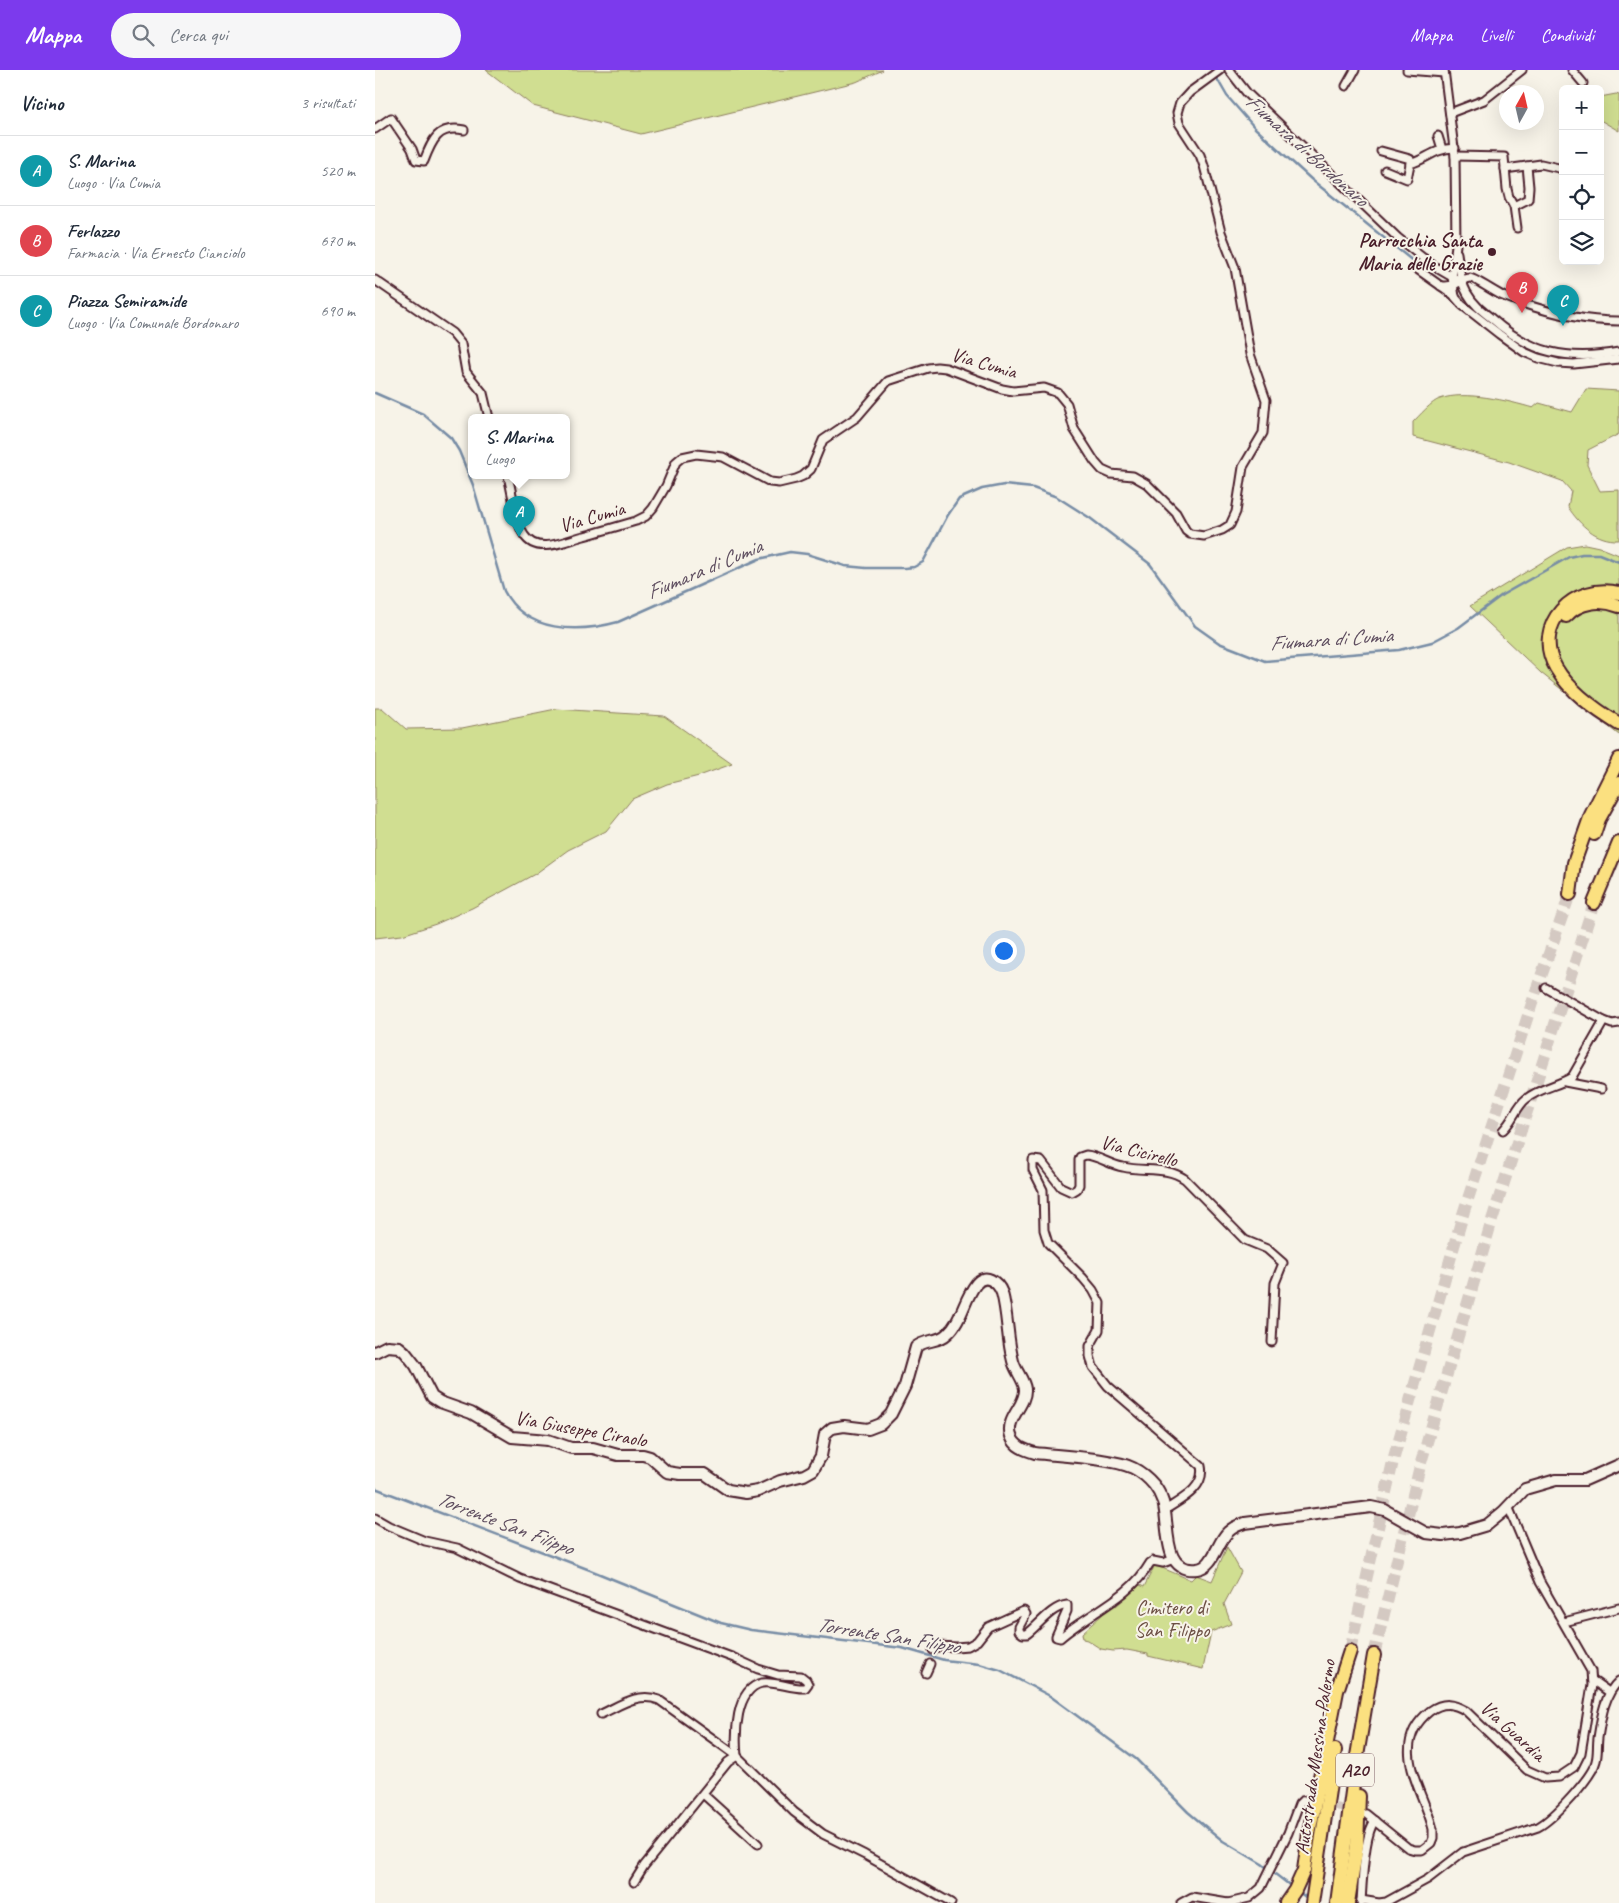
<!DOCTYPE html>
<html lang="it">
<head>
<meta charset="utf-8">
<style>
	:root { --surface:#fff; --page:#f6f6f7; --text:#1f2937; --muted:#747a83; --line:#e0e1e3; --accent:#7c3aed }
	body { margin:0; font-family:Caveat,sans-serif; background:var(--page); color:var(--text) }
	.controls { position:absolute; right:15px; top:15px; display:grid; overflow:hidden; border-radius:8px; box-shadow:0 5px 20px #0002 }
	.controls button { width:45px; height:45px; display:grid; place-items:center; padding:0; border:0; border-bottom:1px solid var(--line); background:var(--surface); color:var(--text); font:25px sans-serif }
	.compass { position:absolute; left:1124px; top:15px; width:45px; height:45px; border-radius:50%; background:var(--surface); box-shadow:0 5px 20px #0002; rotate:8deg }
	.you { position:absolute; left:628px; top:880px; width:18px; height:18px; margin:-12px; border:4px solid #fff; border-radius:50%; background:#1a73e8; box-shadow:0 0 0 8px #1a73e833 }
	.badge { display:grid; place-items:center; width:32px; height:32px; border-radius:50%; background:var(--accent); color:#fff; font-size:16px; font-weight:700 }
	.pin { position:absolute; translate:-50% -41px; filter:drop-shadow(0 1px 2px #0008) }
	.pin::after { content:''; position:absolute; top:26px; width:18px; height:15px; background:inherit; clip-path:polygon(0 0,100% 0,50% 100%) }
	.popup { position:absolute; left:93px; top:344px; width:102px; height:65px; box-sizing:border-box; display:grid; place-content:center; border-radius:8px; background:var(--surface); filter:drop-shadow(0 1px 4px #0005); font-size:16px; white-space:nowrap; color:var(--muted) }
	.popup b { font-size:19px; color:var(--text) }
	.popup::after { content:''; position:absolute; left:50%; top:100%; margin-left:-10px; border:10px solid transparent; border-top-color:var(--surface) }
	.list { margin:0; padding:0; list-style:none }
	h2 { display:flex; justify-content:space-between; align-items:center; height:65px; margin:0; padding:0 20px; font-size:21px }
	h2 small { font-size:16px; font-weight:400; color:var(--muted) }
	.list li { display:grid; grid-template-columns:32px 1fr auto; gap:15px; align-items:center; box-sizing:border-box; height:70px; padding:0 20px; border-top:1px solid var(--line) }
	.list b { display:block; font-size:19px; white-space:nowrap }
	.list p { margin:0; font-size:16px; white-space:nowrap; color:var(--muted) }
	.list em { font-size:16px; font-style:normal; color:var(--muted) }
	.icon { flex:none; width:28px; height:28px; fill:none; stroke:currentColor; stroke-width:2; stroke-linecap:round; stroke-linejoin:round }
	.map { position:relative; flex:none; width:1244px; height:1833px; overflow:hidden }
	header { display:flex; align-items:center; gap:30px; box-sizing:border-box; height:70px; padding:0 25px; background:var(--accent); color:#fff }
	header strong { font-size:24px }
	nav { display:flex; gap:28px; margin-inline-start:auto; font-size:18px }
	.search { width:350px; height:45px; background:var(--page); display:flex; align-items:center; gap:12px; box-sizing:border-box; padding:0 18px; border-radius:28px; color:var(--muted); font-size:19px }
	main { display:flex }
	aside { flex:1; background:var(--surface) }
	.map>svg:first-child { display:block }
	.green { fill:#d0de91; stroke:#8d7e5e }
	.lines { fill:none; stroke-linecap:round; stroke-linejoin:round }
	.stream { stroke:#778ca5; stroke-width:2.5 }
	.street-tunnel { stroke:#d4c9c2; stroke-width:7; stroke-dasharray:7 3.5; stroke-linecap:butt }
	.highway-tunnel { stroke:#d4c9c2; stroke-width:12; stroke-dasharray:12 6; stroke-linecap:butt }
	.street-casing { stroke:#4a1f2b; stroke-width:11 }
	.secondary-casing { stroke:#4a1f2b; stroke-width:14 }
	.highway-casing { stroke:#4a1f2b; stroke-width:16 }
	.street { stroke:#f7f3e8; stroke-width:7 }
	.secondary { stroke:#f7f3e8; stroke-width:10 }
	.highway { stroke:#fbe080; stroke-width:12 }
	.poi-dot { fill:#4a1f2b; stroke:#f7f3e8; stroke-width:2 }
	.labels { text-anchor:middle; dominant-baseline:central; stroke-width:4; stroke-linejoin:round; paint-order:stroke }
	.shield { fill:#f7f3e8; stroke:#7e5f64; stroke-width:1 }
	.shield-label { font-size:19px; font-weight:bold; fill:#4a1f2b }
	.poi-label { font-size:20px; font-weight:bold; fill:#4a1f2b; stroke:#f7f3e8; text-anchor:end }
	.street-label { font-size:20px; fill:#4a1f2b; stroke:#f7f3e8 }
	.park-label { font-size:20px; fill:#6c4f44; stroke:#f7f3e8 }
	.water-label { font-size:21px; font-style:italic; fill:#5d4c5e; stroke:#f7f3e8 }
</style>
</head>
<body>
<header>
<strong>Mappa</strong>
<div class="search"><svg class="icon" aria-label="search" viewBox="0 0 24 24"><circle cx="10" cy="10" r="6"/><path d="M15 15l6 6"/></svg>Cerca qui</div>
<nav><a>Mappa</a><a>Livelli</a><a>Condividi</a></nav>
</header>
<main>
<aside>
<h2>Vicino<small>3 risultati</small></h2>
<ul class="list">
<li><span class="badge" style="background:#0f9aa8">A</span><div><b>S. Marina</b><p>Luogo · Via Cumia</p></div><em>520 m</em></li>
<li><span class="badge" style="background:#e0444e">B</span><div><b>Ferlazzo</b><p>Farmacia · Via Ernesto Cianciolo</p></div><em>670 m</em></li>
<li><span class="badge" style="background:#0f9aa8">C</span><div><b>Piazza Semiramide</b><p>Luogo · Via Comunale Bordonaro</p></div><em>690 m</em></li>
</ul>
</aside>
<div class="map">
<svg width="1244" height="1833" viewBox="0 0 1244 1833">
	<rect width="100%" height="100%" fill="#f7f3e8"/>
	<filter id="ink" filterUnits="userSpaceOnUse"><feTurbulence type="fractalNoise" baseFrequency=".02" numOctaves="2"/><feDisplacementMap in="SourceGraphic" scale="10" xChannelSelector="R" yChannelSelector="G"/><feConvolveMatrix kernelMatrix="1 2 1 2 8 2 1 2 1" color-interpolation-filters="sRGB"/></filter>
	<g filter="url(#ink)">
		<g class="green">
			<path d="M111,0H508L481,12L266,64L158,36Z"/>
			<path d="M1241,24L1244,25V61L1225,50V27Z"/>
			<path d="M1211,319L1244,321V364L1213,380L1212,395L1225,421L1244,420V470C1221,471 1205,455 1193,437L1196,421L1187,411L1134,392L1038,367V352C1044,346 1057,331 1065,329C1090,320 1134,331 1158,338L1164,333L1197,342Z"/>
			<path d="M1210,474L1224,477L1244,485V665L1166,603L1095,536L1192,477Z"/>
			<path d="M0,638H7L31,659L87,658L181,639L289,646L357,694L324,706L292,714L257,729L231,761L193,780L160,804L97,838L61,854L27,865L0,868Z"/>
			<path d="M852,1477L866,1502L849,1534L856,1554L836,1562L828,1599L773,1586V1584L752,1580L738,1581L726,1579L712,1570L708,1569L707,1563L739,1534L741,1536L765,1515L769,1517L780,1495L816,1510L821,1505L837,1511Z"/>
		</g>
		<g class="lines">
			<g class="stream">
				<path d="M837,0L852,26L880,58L937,110L1039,192"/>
				<path d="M0,323L48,344L76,368L84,381L98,415L129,521C151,563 203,563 243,552L384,489L415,482L432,484L470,496L491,498H530L539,497L548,492L573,445L584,429L607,419L629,415L658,418L682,427L715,448L775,494L820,556L844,573L890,591L1024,580L1057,572L1083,558L1127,525L1194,487L1207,484H1224L1244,492"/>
				<path d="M0,1418L215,1500L346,1553L376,1560L527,1578L569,1590L604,1594L625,1600L675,1626L761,1689L813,1742L848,1771L887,1794L917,1817"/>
				<path d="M924,1822L933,1829"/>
			</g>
			<path class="street-tunnel" d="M950,1734L976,1740"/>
			<g class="highway-tunnel">
				<path d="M975,1581L1019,1387L1089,1141L1162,918L1195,824"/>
				<path d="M999,1585L1045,1396L1117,1150L1219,833"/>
			</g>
			<defs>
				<g id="street">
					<path d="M854,0L872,23L1023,168C1043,184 1063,202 1087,211"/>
					<path d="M1032,0L1069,3"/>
					<path d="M1069,0L1080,86L1081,175L1077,207L1080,227L1087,235L1124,264L1149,282L1163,288L1183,293L1199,294L1244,289"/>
					<path d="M1197,0L1208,13"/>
					<path d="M971,16L980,0"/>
					<path d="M1075,43L1109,30L1147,0"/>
					<path d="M0,59L16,48L37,79L41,90L49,91C57,70 63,55 89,60"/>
					<path d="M1063,66L1067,79"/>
					<path d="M1006,81L1035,89V94C1054,88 1058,79 1080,78"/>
					<path d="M1080,86L1129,87L1132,119L1134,127L1139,136L1142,158"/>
					<path d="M1130,99L1166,94L1188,99"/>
					<path d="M1010,100L1032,109L1035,94"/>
					<path d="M1139,136L1153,129L1154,117L1152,96"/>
					<path d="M1082,183C1084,196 1085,211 1092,223C1098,234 1107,241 1116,248C1156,284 1193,291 1244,282"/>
					<path d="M1050,189L1042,199L1080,226"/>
					<path d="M0,210L77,263L86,274L91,302L108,323L114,348"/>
					<path d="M1066,216C1071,216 1076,216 1081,214C1086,212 1089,208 1095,208C1099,208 1121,223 1128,226C1166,241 1203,251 1244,251"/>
					<path d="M133,406C137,421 141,453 149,465C162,486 192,470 209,466C227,461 244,456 261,451L271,446L278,438L291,416L301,392L307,387L321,384L348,387L395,412L404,413L421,409L428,406L436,399L448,370L482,347L513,311L553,298L562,297L571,298L627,319L638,321L669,318L683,323L692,334L699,359L720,392L727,400L736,404L758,406L772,414L801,443L811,461L815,464L829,466L847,460L855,455L861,442L868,397L888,363L891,330L875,284L860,198L846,162L829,96L825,85L804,53L802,43L805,33L815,22L845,0"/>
					<path d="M1171,918L1229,951L1237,954L1244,953"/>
					<path d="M1190,1012L1226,1019"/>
					<path d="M1128,1060C1138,1051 1141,1037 1151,1029C1164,1018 1183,1016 1197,1007L1229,951"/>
					<path d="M790,1440C805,1430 831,1418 826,1396L733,1316L718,1297L715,1286V1276L724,1260L725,1233L718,1220L708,1208L673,1173L669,1160L668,1120L658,1100V1090L666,1091L686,1117L697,1122L702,1119L704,1115V1090L705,1087L711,1085C724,1086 735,1095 748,1097C769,1102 791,1096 810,1109L870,1170L892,1179L908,1193L900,1213L897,1272"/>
					<path d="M0,1448L14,1456L50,1471L82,1478L145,1509L359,1588L383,1599L403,1605L426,1606L431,1610L433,1614L430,1618C416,1619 401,1611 387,1613C360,1619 360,1665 362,1686"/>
					<path d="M1189,1552L1244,1538"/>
					<path d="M558,1580L564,1576L581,1577L593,1576L602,1571L613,1557L646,1542L649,1541L651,1544L644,1557V1561L648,1564H652C664,1555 676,1537 692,1535V1541L681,1566V1567L685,1568C715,1542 755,1528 775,1493L778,1491L788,1493L799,1489"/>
					<path d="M551,1603L555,1594"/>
					<path d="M1217,1610L1234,1622"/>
					<path d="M226,1644C246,1635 263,1622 284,1630L362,1686L419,1742L448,1764L490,1785L576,1833"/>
					<path d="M328,1724L383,1774"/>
					<path d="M991,1744L1033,1778L1040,1780H1047L1056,1773L1058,1768V1759C1048,1719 1012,1675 1055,1641C1068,1632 1078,1633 1091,1641L1152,1700L1170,1708L1184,1707L1199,1697L1206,1683L1217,1615L1216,1601L1165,1512L1133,1436"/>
					<path d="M259,1812L269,1796L353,1692L362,1686"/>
					<path d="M986,1830L1004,1833L1011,1832L1053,1809L1088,1782L1163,1757C1178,1749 1217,1708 1221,1691C1223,1684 1222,1676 1223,1668C1226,1649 1229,1624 1244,1611"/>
					<path d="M806,1833L817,1827L853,1833"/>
					<path d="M853,1833L874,1828L886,1818L913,1763L924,1734L927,1731L933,1730"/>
					<path d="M986,1833C987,1815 989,1763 1000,1751"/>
				</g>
				<path id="secondary" d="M0,1282L12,1276L24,1277L30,1282L41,1296L57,1327L65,1332L96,1343L137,1367L173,1370L196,1378H218L243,1385H268L275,1387L292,1402L305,1404H330L353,1420L371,1423L383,1421L405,1411L429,1405L438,1400L446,1386L450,1364L457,1358L469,1356L493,1359L506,1354L516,1344L530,1316L541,1277C550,1269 563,1273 572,1264C587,1251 589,1229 601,1214C610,1202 623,1212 627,1223C633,1245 632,1269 638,1291C640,1300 649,1310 650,1319C651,1336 630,1348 636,1366C640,1377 650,1380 660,1383C686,1386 737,1388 758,1398C766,1402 774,1409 779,1415C783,1420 786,1426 788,1432C795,1453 786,1504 822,1499C839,1497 842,1472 853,1462C858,1457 863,1455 870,1453L996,1437L1010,1440L1051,1463L1068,1465L1085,1463L1112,1455L1128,1442L1150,1419L1181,1410H1210L1244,1395"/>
				<g id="highway">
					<path d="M1244,523C1199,512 1156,555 1181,598C1195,622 1221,640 1244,654"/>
					<path d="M1191,546C1204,531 1226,529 1244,536"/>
					<path d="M1219,764L1224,749L1244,713"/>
					<path d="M1195,824L1199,793L1216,745L1244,689"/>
					<path d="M1219,833L1244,773"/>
					<path d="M911,1833L920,1820L929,1800L934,1763L962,1621L975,1581"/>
					<path d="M937,1833L960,1680"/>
					<path d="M962,1833L981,1692L999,1585"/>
					<path d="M973,1833L982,1775L984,1726"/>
				</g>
			</defs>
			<use href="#street" class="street-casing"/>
			<use href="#secondary" class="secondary-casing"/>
			<use href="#highway" class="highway-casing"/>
			<use href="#street" class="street"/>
			<use href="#secondary" class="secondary"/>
			<use href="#highway" class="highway"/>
		</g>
	</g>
	<circle class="poi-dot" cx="1117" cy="182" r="5"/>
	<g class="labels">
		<rect class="shield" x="961" y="1683.5" width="38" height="33" rx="4"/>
		<g class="shield-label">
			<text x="980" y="1700">A20</text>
		</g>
		<g class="poi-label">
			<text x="1107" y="170">Parrocchia Santa<tspan x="1107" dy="23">Maria delle Grazie</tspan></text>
		</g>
		<g class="street-label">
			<text transform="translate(609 293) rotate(16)">Via Cumia</text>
			<text transform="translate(217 447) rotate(-16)">Via Cumia</text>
			<text transform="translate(764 1081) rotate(14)">Via Cicirello</text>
			<text transform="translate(206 1359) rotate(10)">Via Giuseppe Ciraolo</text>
			<text transform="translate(1138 1661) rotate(42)">Via Guardia</text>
			<text transform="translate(940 1687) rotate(-82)">Autostrada Messina-Palermo</text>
		</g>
		<g class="park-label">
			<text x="797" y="1537">Cimitero di<tspan x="797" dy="23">San Filippo</tspan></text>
		</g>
		<g class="water-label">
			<text transform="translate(932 80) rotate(42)">Fiumara di Bordonaro</text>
			<text transform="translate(329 499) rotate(-23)">Fiumara di Cumia</text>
			<text transform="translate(956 569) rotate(-4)">Fiumara di Cumia</text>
			<text transform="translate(130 1453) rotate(21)">Torrente San Filippo</text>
			<text transform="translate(513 1565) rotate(9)">Torrente San Filippo</text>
		</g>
	</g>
</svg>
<div class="controls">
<button>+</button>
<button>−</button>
<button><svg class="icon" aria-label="locate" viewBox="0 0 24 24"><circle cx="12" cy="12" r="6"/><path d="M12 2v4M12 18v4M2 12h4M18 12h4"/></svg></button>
<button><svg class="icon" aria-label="layers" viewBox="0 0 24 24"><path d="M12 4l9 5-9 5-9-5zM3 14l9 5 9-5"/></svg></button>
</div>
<svg class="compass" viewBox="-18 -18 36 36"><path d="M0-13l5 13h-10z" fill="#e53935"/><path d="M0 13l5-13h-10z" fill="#747a83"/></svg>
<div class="you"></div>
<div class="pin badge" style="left:144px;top:467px;background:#0f9aa8">A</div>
<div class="popup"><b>S. Marina</b>Luogo</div>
<div class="pin badge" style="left:1147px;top:243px;background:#e0444e">B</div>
<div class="pin badge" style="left:1188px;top:256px;background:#0f9aa8">C</div>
</div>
</main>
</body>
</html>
